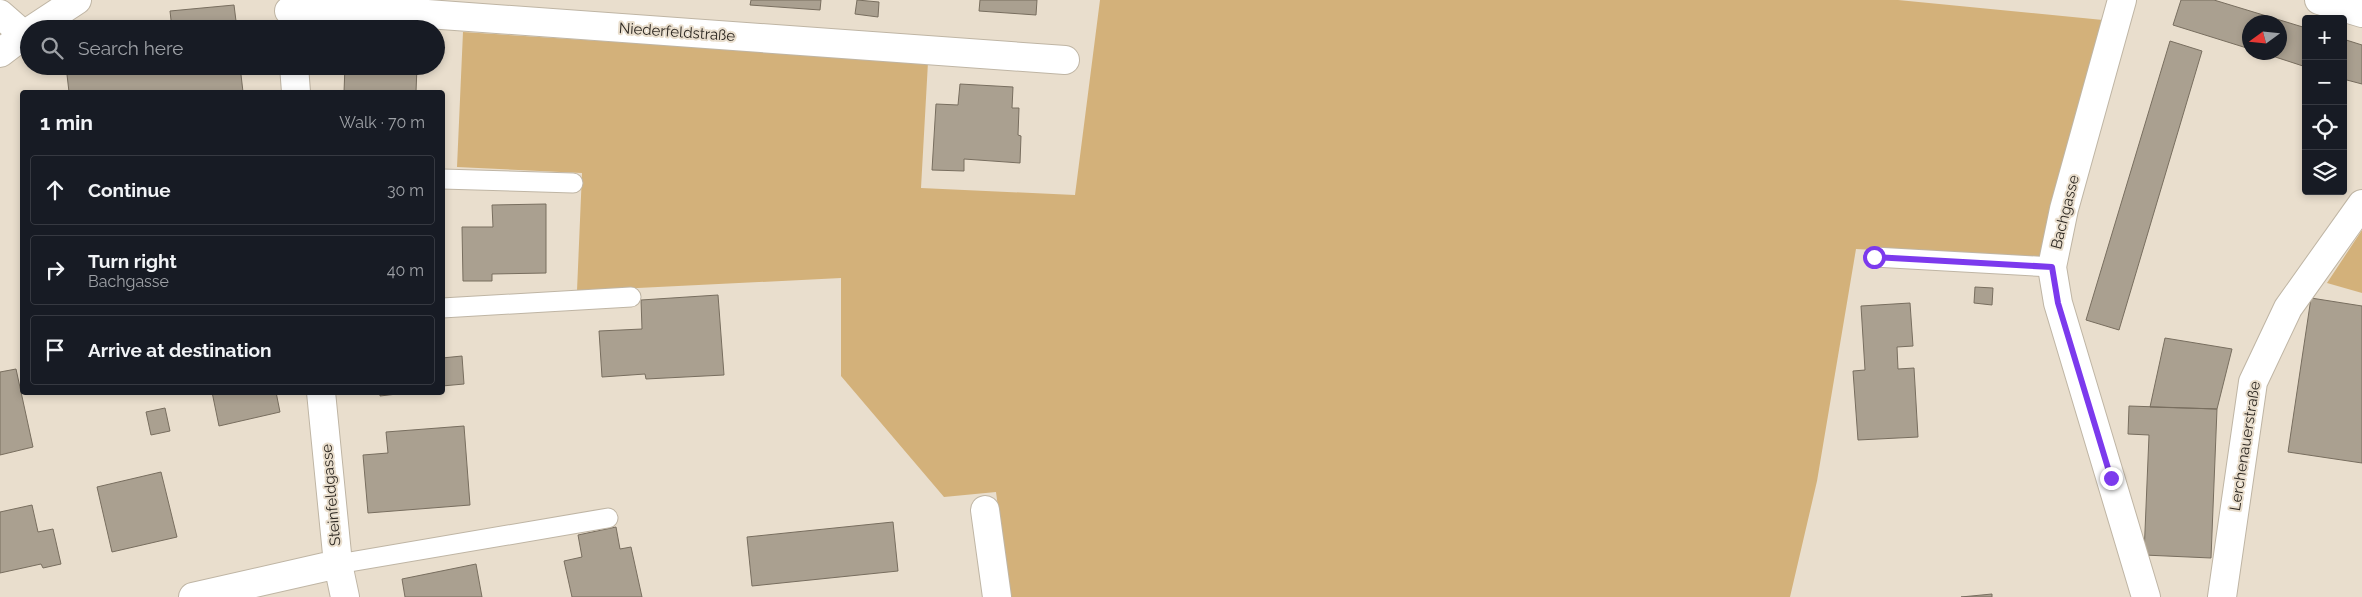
<!DOCTYPE html>
<meta charset="utf-8">
<style>
:root{--surface:#171b24;--page:#242831;--text:#f1f3f6;--muted:#9ea1a6;--line:#363941}
body{margin:0;font-family:Raleway,sans-serif;background:var(--page);color:var(--text)}
.controls{position:absolute;right:15px;top:15px;display:grid;overflow:hidden;border-radius:5px;box-shadow:0 2px 8px #0003}
.controls button{width:45px;height:45px;display:grid;place-items:center;padding:0;border:0;border-bottom:1px solid var(--line);background:var(--surface);color:var(--text);font:25px sans-serif}
.compass{position:absolute;left:2242px;top:15px;width:45px;height:45px;border-radius:50%;background:var(--surface);box-shadow:0 2px 8px #0003;rotate:255deg}
.stop{position:absolute;width:15px;height:15px;margin:-11px;border:4px solid #7c3aed;border-radius:50%;background:#fff}
.stop.end{background:#7c3aed;border-color:#fff;box-shadow:0 1px 5px #0008}
.list{margin:0;padding:0;list-style:none}
h2{display:flex;justify-content:space-between;align-items:center;height:65px;margin:0;padding:0 20px;font-size:21px}
h2 small{font-size:16px;font-weight:400;color:var(--muted)}
.list li{display:grid;grid-template-columns:32px 1fr auto;gap:15px;align-items:center;box-sizing:border-box;height:70px;margin:0 10px 10px;padding:0 10px;border:1px solid var(--line);border-radius:5px}
.list b{display:block;font-size:19px;white-space:nowrap}
.list p{margin:0;font-size:16px;white-space:nowrap;color:var(--muted)}
.list em{font-size:16px;font-style:normal;color:var(--muted)}
.icon{flex:none;width:28px;height:28px;fill:none;stroke:currentColor;stroke-width:2;stroke-linecap:round;stroke-linejoin:round}
.map{position:relative;flex:none;width:2362px;height:597px;overflow:hidden}
.search{position:absolute;background:var(--surface);box-shadow:0 2px 8px #0003;left:20px;top:20px;width:425px;height:55px;display:flex;align-items:center;gap:12px;box-sizing:border-box;padding:0 18px;border-radius:28px;color:var(--muted);font-size:19px}
.panel{position:absolute;background:var(--surface);box-shadow:0 2px 8px #0003;left:20px;top:90px;width:425px;height:305px;border-radius:5px}
.map>svg:first-child{display:block}
.green{fill:#d3b17a}
.building{fill:#aaa090;stroke:#786e5f}
.lines{fill:none;stroke-linecap:round;stroke-linejoin:round}
.lane-casing{stroke:#bfb5a4;stroke-width:21}
.street-casing{stroke:#bfb5a4;stroke-width:30}
.lane{stroke:#fff;stroke-width:19}
.street{stroke:#fff;stroke-width:28}
.route{stroke:#7c3aed;stroke-width:6}
.labels{text-anchor:middle;stroke-width:4;stroke-linejoin:round;paint-order:stroke}
.street-label{font-size:15px;fill:#2d2822;stroke:#e9decd}
</style>
<div class="map">
<svg width="2362" height="597" viewBox="0 0 2362 597">
<rect width="100%" height="100%" fill="#e9decd"/>
<path class="green" d="M1100 0H1898L2103 20 2042 259 1856 249 1817 481 1790 597H1010L996 492 944 497 841 376V278L577 291 582 173 457 167 463 32 928 62 921 188 1075 195Z
M2362 230V293L2327 283Z"/>
<path class="building" d="M751 0H821L820 10 750 5Z
M857 0 879 2 878 17 855 14Z
M980 0H1037L1036 15 979 11Z
M2181 0H2214L2306 28V67L2260 52H2280V22H2250V49L2173 25Z
M234 5 237 29H172L170 11Z
M436 34H441L440 46H436Z
M2343 39 2362 45V84L2343 79Z
M2170 41 2202 51 2119 330 2086 320Z
M66 66H240L243 92H69Z
M345 66H417L416 92H344Z
M960 84 1013 87 1012 108H1019L1018 135 1021 136 1020 163 964 159V171L932 170 936 104 958 105Z
M546 204V273L492 274V281H463L462 227H493L492 205Z
M1975 287 1993 288 1992 305 1974 303Z
M718 295 724 375 646 379 645 374 602 377 599 331 642 329 641 300Z
M2311 298 2362 306V463L2288 452Z
M1910 303 1913 346 1897 347 1898 369 1914 368 1918 437 1858 440 1853 371 1865 370 1861 306Z
M2165 338 2232 349 2217 409 2150 407Z
M462 356 464 384 442 386V358Z
M16 369 33 447 0 455V372Z
M212 392H276L280 412 219 426Z
M380 392H414L380 396Z
M2129 406 2217 409 2211 558 2144 555 2149 435 2128 434Z
M165 408 170 431 151 435 146 412Z
M464 426 470 505 368 513 363 455 388 453 386 432Z
M161 472 177 537 112 552 97 487Z
M32 505 38 532 53 529 61 564 43 568 41 564 0 573V512Z
M893 522 898 571 752 586 747 537Z
M616 527 620 549 631 547 642 597H572L564 561 582 557 578 535Z
M476 564 482 597H405L402 579Z
M1992 594V597H1961Z"/>
<g class="lines">
<defs>
<path id="lane" d="M442 179 573 183
M1874 257 2052 267
M442 308 631 297
M338 564 608 518"/>
<path id="street" d="M2122 0 2064 209 2052 267 2058 303 2146 597
M2319 0 2362 13
M289 11 337 9 386 11 1065 60
M0 14 24 35
M33 29 77 0
M0 53 29 31
M294 66 296 92
M321 392 338 564 345 597
M985 510 997 597
M193 597 338 564
M2222 597 2253 382 2288 308 2362 204"/>
</defs>
<use href="#lane" class="lane-casing"/>
<use href="#street" class="street-casing"/>
<use href="#lane" class="lane"/>
<use href="#street" class="street"/>
</g>
<g class="lines">
<path class="route" d="M1874 257 2052 267 2058 303 2111 478"/>
</g>
<g class="labels">
<g class="street-label">
<text transform="translate(677 32) rotate(4)" y="5">Niederfeldstraße</text>
<text transform="translate(2065 212) rotate(-76)" y="5">Bachgasse</text>
<text transform="translate(2245 446) rotate(-81)" y="5">Lerchenauerstraße</text>
<text transform="translate(331 495) rotate(-95)" y="5">Steinfeldgasse</text>
</g>
</g>
</svg>
<div class="controls">
<button>+</button>
<button>−</button>
<button><svg class="icon" aria-label="locate" viewBox="0 0 24 24"><circle cx="12" cy="12" r="6"/><path d="M12 2v4M12 18v4M2 12h4M18 12h4"/></svg></button>
<button><svg class="icon" aria-label="layers" viewBox="0 0 24 24"><path d="M12 4l9 5-9 5-9-5zM3 14l9 5 9-5"/></svg></button>
</div>
<svg class="compass" viewBox="-18 -18 36 36"><path d="M0-13l5 13h-10z" fill="#e53935"/><path d="M0 13l5-13h-10z" fill="#9ea1a6"/></svg>
<div class="stop" style="left:1874px;top:257px"></div>
<div class="stop end" style="left:2111px;top:478px"></div>
<div class="search"><svg class="icon" aria-label="search" viewBox="0 0 24 24"><circle cx="10" cy="10" r="6"/><path d="M15 15l6 6"/></svg>Search here</div>
<section class="panel">
<h2>1 min<small>Walk · 70 m</small></h2>
<ul class="list">
<li><svg class="icon" aria-label="ahead" viewBox="0 0 24 24"><path d="M12 20V5M6 11l6-6 6 6"/></svg><div><b>Continue</b></div><em>30 m</em></li>
<li><svg class="icon" aria-label="right" viewBox="0 0 24 24"><path d="M7 20v-9h11M14 6l5 5-5 5"/></svg><div><b>Turn right</b><p>Bachgasse</p></div><em>40 m</em></li>
<li><svg class="icon" aria-label="arrive" viewBox="0 0 24 24"><path d="M6 21V4h12l-3 4 3 4H6"/></svg><div><b>Arrive at destination</b></div></li>
</ul>
</section>
</div>
